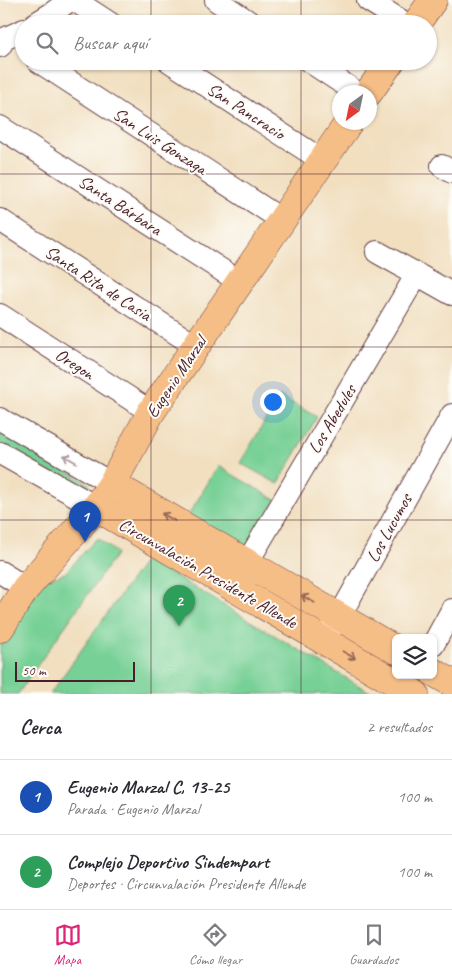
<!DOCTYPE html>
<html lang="es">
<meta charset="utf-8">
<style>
:root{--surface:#fff;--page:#f2f2f3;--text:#2b2b33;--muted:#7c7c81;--line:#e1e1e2;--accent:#db2777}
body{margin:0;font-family:Caveat,sans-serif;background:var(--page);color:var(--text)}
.controls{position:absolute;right:15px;bottom:15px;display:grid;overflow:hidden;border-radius:8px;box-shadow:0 1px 4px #0004}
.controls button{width:45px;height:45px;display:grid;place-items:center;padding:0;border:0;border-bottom:1px solid var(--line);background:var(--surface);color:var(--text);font:25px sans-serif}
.compass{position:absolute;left:332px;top:85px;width:45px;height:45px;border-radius:50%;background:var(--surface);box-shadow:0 1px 4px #0004;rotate:213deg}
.scale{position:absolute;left:15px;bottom:12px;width:120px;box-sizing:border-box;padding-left:5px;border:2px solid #4a1f2b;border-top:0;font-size:14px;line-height:18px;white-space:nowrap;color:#4a1f2b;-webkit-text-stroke:4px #fdfcf7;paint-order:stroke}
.you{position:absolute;left:272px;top:401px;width:18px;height:18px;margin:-12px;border:4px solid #fff;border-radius:50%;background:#1a73e8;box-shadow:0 0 0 8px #1a73e833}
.badge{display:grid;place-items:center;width:32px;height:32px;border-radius:50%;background:var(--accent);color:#fff;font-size:16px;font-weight:700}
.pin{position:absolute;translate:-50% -41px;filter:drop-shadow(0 1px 2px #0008)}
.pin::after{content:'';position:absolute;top:26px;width:18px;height:15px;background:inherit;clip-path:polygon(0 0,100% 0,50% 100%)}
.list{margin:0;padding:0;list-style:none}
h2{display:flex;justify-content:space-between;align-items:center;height:65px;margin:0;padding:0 20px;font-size:21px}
h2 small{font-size:16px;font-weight:400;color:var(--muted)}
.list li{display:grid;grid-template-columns:32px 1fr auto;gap:15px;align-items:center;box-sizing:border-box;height:75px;padding:0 20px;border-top:1px solid var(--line)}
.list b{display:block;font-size:19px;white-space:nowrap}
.list p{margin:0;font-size:16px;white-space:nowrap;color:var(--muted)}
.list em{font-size:16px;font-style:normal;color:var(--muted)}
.icon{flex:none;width:28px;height:28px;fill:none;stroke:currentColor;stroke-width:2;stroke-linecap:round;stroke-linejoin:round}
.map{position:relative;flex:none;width:452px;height:694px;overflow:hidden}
.search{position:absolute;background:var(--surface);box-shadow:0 1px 4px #0004;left:15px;right:15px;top:15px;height:55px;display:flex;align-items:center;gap:12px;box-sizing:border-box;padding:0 18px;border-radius:28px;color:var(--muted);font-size:19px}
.sheet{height:215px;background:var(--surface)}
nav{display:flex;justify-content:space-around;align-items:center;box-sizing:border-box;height:70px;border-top:1px solid var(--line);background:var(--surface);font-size:14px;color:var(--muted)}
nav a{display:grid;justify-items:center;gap:2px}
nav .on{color:var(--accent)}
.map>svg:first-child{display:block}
.green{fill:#77d095;stroke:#607860}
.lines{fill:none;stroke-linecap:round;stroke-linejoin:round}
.minor-casing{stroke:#633c41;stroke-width:24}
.major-casing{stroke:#633c41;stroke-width:29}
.minor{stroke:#fff;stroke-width:22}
.major{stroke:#f6be87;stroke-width:28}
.oneway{stroke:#ae9aa0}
.oneway2{stroke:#976754}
.grid{fill:none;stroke:#4a1f2b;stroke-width:1;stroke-opacity:0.55}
.labels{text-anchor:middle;stroke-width:4;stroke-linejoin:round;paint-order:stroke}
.street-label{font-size:18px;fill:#4a1f2b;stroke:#fdfcf7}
</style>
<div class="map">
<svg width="452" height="694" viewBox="0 0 452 694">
<rect width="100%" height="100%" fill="#fdfcf7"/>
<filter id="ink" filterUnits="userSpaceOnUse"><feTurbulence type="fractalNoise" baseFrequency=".02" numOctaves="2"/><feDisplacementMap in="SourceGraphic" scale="10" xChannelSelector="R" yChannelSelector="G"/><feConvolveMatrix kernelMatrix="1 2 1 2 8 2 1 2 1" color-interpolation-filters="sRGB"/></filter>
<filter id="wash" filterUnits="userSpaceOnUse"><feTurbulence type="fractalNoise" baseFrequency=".0096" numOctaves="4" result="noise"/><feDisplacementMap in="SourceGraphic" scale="20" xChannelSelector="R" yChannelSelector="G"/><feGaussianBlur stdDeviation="1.12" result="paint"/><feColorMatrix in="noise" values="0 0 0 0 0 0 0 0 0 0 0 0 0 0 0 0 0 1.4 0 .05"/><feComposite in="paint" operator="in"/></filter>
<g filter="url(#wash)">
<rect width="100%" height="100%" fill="#f1dfc0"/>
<path class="green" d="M280 396 317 417 278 484 240 463Z
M0 430 89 484 92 491 90 495 0 445Z
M218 466 276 500 246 552 188 516Z
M97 538 117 553 37 666 18 694H0V646L33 594 46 579 65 573Z
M146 559 373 694H50Z"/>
</g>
<g filter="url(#ink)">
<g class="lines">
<defs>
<path id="minor" d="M74 0 111 24
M216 0 252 24
M368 0 406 24
M35 24 51 14 70 0
M0 46 4 39 24 30
M38 61 282 220
M169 61 323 161
M309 61 356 92
M0 127 240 282
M442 166 452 172
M0 220 196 346
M377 252 452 294
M0 315 151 412
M0 419 112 484
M0 453 96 507
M247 563 417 274
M0 572 26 588
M329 631 339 617 452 415
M433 645 452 610"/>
<path id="major" d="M416 24 433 0
M369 92 391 61
M112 484 396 650
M96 507 415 694
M0 628 26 588 96 507 112 484 151 412 349 122
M433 672 452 683"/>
</defs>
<use href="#minor" class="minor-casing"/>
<use href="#major" class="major-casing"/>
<use href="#minor" class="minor"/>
<use href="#major" class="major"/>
</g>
<defs><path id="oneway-shaft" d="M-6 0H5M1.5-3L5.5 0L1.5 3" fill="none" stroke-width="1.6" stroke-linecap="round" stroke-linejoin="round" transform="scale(1.25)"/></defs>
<use class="oneway" href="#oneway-shaft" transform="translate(70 459) rotate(-150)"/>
<g class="oneway2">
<use href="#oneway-shaft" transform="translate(168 517) rotate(-150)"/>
<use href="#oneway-shaft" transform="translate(308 599) rotate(-150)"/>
<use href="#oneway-shaft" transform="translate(349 655) rotate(30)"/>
</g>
</g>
<path class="grid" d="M151 0V24M301 0V24M151 61V694M301 61V694M0 174H452M0 347H452M0 520H452"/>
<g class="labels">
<g class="street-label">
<text transform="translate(246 111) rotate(33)" y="6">San Pancracio</text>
<text transform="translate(160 141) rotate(33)" y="6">San Luis Gonzaga</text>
<text transform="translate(120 205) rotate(33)" y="6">Santa Bárbara</text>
<text transform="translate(98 283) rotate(33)" y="6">Santa Rita de Casia</text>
<text transform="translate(75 364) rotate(33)" y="6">Oregon</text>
<text transform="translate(176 377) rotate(-56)" y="6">Eugenio Marzal</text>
<text transform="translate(332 419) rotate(-59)" y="6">Los Abedules</text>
<text transform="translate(389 528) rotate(-61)" y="6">Los Lucumos</text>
<text transform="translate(208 573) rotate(30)" y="6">Circunvalación Presidente Allende</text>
</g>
</g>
</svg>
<div class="controls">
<button><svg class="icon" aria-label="layers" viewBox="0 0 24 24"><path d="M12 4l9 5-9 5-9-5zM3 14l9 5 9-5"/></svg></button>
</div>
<svg class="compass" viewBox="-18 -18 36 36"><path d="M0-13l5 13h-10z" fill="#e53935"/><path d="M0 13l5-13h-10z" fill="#7c7c81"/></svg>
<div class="scale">50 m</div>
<div class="you"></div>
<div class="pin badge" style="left:85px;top:542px;background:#1a4fb4">1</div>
<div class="pin badge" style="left:179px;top:626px;background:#2e9e5b">2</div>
<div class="search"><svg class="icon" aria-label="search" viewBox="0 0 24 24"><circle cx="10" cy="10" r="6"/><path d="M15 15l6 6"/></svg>Buscar aquí</div>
</div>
<section class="sheet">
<h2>Cerca<small>2 resultados</small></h2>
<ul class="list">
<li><span class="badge" style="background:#1a4fb4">1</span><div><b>Eugenio Marzal C, 13-25</b><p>Parada · Eugenio Marzal</p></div><em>100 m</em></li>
<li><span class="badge" style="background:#2e9e5b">2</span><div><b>Complejo Deportivo Sindempart</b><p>Deportes · Circunvalación Presidente Allende</p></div><em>100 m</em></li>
</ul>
</section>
<nav>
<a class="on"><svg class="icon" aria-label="map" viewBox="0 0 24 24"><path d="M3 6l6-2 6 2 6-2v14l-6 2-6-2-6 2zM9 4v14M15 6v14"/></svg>Mapa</a>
<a><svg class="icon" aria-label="directions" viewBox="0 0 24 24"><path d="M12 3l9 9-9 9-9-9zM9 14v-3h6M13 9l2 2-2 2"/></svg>Cómo llegar</a>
<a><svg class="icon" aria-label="saved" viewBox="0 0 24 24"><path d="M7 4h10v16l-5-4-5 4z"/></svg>Guardados</a>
</nav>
